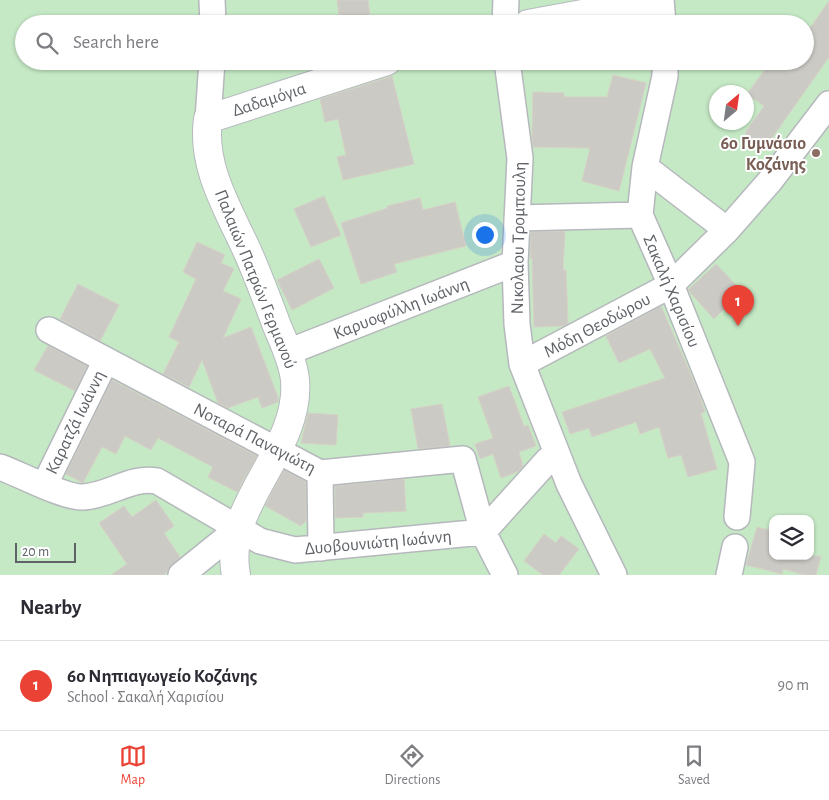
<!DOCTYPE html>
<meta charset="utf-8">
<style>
:root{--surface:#fff;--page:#f7f7f7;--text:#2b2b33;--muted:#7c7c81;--line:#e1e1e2;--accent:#ea4335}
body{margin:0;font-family:"Alegreya Sans",sans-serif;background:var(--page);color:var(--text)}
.controls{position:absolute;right:15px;bottom:15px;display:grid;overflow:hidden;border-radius:10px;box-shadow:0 1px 4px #0004}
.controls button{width:45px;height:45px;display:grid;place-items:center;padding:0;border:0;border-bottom:1px solid var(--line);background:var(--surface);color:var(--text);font:25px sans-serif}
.compass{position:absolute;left:709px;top:85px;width:45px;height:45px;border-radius:50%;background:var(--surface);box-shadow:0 1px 4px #0004;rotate:29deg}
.scale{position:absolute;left:15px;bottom:12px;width:61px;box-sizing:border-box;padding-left:5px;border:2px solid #5f6368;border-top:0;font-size:14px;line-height:18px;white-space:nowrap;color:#5f6368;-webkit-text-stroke:4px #fff;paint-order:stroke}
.you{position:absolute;left:484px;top:234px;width:18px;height:18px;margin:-12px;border:4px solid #fff;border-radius:50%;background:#1a73e8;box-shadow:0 0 0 8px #1a73e833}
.badge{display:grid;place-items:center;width:32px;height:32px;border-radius:50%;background:var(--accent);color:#fff;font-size:16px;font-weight:700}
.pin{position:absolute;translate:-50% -41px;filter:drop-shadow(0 1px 2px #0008)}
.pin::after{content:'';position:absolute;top:26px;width:18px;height:15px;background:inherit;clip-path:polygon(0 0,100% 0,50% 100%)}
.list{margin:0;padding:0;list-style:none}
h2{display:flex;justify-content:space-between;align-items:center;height:65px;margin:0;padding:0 20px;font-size:21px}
h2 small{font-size:16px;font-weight:400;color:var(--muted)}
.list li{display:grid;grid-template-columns:32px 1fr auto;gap:15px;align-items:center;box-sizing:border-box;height:90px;padding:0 20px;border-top:1px solid var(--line)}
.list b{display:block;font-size:19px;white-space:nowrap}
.list p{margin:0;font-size:16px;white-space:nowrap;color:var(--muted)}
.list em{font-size:16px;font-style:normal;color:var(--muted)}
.icon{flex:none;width:28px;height:28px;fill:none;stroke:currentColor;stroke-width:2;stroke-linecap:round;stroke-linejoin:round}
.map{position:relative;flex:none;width:829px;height:575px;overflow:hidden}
.search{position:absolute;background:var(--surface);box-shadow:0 1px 4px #0004;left:15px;right:15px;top:15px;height:55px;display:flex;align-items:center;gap:12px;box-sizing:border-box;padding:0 18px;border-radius:28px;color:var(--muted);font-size:19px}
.sheet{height:155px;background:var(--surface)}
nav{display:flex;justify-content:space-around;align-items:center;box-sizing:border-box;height:70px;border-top:1px solid var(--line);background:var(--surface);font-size:14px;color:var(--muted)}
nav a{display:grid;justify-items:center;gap:2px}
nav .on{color:var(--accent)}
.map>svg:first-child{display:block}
.green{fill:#c5e8c5;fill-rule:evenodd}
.building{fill:#cccac5;stroke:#d6d1c6}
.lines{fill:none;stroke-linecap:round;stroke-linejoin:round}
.street-casing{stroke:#b5b8bc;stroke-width:28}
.secondary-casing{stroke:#b6babf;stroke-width:30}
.street{stroke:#fff;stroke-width:25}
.secondary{stroke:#fff;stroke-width:28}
.education-dot{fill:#8d6e63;stroke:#fff;stroke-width:2}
.labels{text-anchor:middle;stroke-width:4;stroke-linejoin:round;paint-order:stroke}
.street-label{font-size:18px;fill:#5f6368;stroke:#fff}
.education-label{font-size:18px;font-weight:bold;fill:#785e54;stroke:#fff;text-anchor:end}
</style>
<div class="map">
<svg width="829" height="575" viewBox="0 0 829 575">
<rect width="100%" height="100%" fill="#f1efe8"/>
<path class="green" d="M0 0H829V575H0ZM24 24H805V61H24ZM716 92H746V122H716ZM773 519H810V556H773Z"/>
<path class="building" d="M337 0H368L371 24H340Z
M829 1V57L765 148 745 133 764 106 747 94 771 61H805V35Z
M613 75 646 83 619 191 582 181 590 148 533 147 532 137 533 92 564 93V97H607Z
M392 76 414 164 343 180 337 157 346 155 338 119 325 122 320 99Z
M324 196 341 235 311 247 294 209Z
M420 198 423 210 455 202 466 246 394 264 397 272 361 284 341 223 388 208 387 206Z
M565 231 563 270H566L568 324 563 326 534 327 532 258H530L531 232Z
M197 242 225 255 221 263 234 269 223 291 241 299 223 338 251 327 278 397V402L262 408 258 397 228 408 218 403 202 360 189 387 163 374 179 342 169 337 196 279 183 272Z
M319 259 334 288 292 310 277 280Z
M716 264 751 301 734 317 725 308 714 319 688 290Z
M78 284 119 305 100 341 60 319Z
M661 306 698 391 705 412 701 413 717 469 688 477 681 455 668 458 659 427 640 434 636 422 592 437 589 428 570 434 562 412 665 378 650 349 619 363 606 336Z
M48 346 87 366 75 391 34 370Z
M112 380 257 456 237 492 208 477 213 467 158 438 151 450 125 436 116 454 102 447 83 483 66 474Z
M509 386 524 426 528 425 536 446 519 452 523 466 517 472 501 478 493 454 480 459 475 444 493 438 478 397Z
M442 404 450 446 418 449 411 409Z
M308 413 338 415 336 445 301 443Z
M284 470 306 482V521L301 526 265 506Z
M404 479 406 511 363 513V517L335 518V486Z
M156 500 174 526 164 533 180 557 164 575H111L127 564 99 523 124 506 132 517Z
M757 527 773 531V556H821L816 575H805L783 569 782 574 746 565Z
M544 534 556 543 561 536 579 549 559 575H543L524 561Z"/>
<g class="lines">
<defs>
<path id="street" d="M212 0 213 24
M661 0 663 24
M505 24 506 0
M507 61 520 158 515 263 517 324 522 364 569 484 614 575
M665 61V76L645 167 640 215 671 285 742 462 737 517
M208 119 212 61
M645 167 727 230
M517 218 640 215
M49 330 320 473 463 459 483 532 505 575
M288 352 515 263
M522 364 671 285 727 230 770 181 829 104
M0 467C20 474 64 498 83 497 109 496 131 476 157 481L260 541 295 550 483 532
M320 473 321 548
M45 484 106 360
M483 532 548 460
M181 575 238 529
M729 575 735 547"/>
<path id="secondary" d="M528 24 659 0
M236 575C222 504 301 451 295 380 293 361 284 343 277 326 268 302 259 278 249 255 230 212 201 168 208 119L387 61"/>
</defs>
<use href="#street" class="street-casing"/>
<use href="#secondary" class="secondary-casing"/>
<use href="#street" class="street"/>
<use href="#secondary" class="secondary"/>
</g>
<circle class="education-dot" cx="816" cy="153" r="5"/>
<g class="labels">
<g class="street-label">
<text transform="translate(269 99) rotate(-18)" y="6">Δαδαμόγια</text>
<text transform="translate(518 238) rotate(-89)" y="6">Νικολαου Τρομπουλη</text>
<text transform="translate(256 279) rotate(68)" y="6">Παλαιών Πατρών Γερμανού</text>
<text transform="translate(672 291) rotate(67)" y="6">Σακαλή Χαρισίου</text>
<text transform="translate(401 308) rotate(-21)" y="6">Καρυοφύλλη Ιωάννη</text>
<text transform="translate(597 325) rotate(-28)" y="6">Μόδη Θεοδώρου</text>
<text transform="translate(75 422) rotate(-64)" y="6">Καρατζά Ιωάννη</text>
<text transform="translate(255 438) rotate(27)" y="6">Νοταρά Παναγιώτη</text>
<text transform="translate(378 542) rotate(-5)" y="6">Δυοβουνιώτη Ιωάννη</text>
</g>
<g class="education-label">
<text x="806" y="149">6ο Γυμνάσιο<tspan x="806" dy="21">Κοζάνης</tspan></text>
</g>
</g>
</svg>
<div class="controls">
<button><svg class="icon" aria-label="layers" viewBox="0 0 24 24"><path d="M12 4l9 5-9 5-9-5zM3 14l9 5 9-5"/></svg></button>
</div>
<svg class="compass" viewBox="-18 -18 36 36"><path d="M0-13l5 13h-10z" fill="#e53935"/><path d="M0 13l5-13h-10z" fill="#7c7c81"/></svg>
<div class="scale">20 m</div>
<div class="you"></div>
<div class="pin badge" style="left:738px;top:326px">1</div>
<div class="search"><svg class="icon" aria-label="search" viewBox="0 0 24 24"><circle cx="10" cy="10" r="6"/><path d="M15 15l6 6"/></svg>Search here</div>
</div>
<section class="sheet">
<h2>Nearby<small></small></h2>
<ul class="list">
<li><span class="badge">1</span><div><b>6ο Νηπιαγωγείο Κοζάνης</b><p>School · Σακαλή Χαρισίου</p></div><em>90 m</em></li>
</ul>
</section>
<nav>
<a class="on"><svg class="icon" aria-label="map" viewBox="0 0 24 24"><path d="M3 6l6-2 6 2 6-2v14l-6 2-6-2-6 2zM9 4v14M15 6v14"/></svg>Map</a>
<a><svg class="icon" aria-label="directions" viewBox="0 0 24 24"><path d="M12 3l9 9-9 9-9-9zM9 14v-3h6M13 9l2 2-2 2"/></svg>Directions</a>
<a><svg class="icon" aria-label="saved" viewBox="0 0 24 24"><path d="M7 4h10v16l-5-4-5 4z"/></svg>Saved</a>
</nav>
